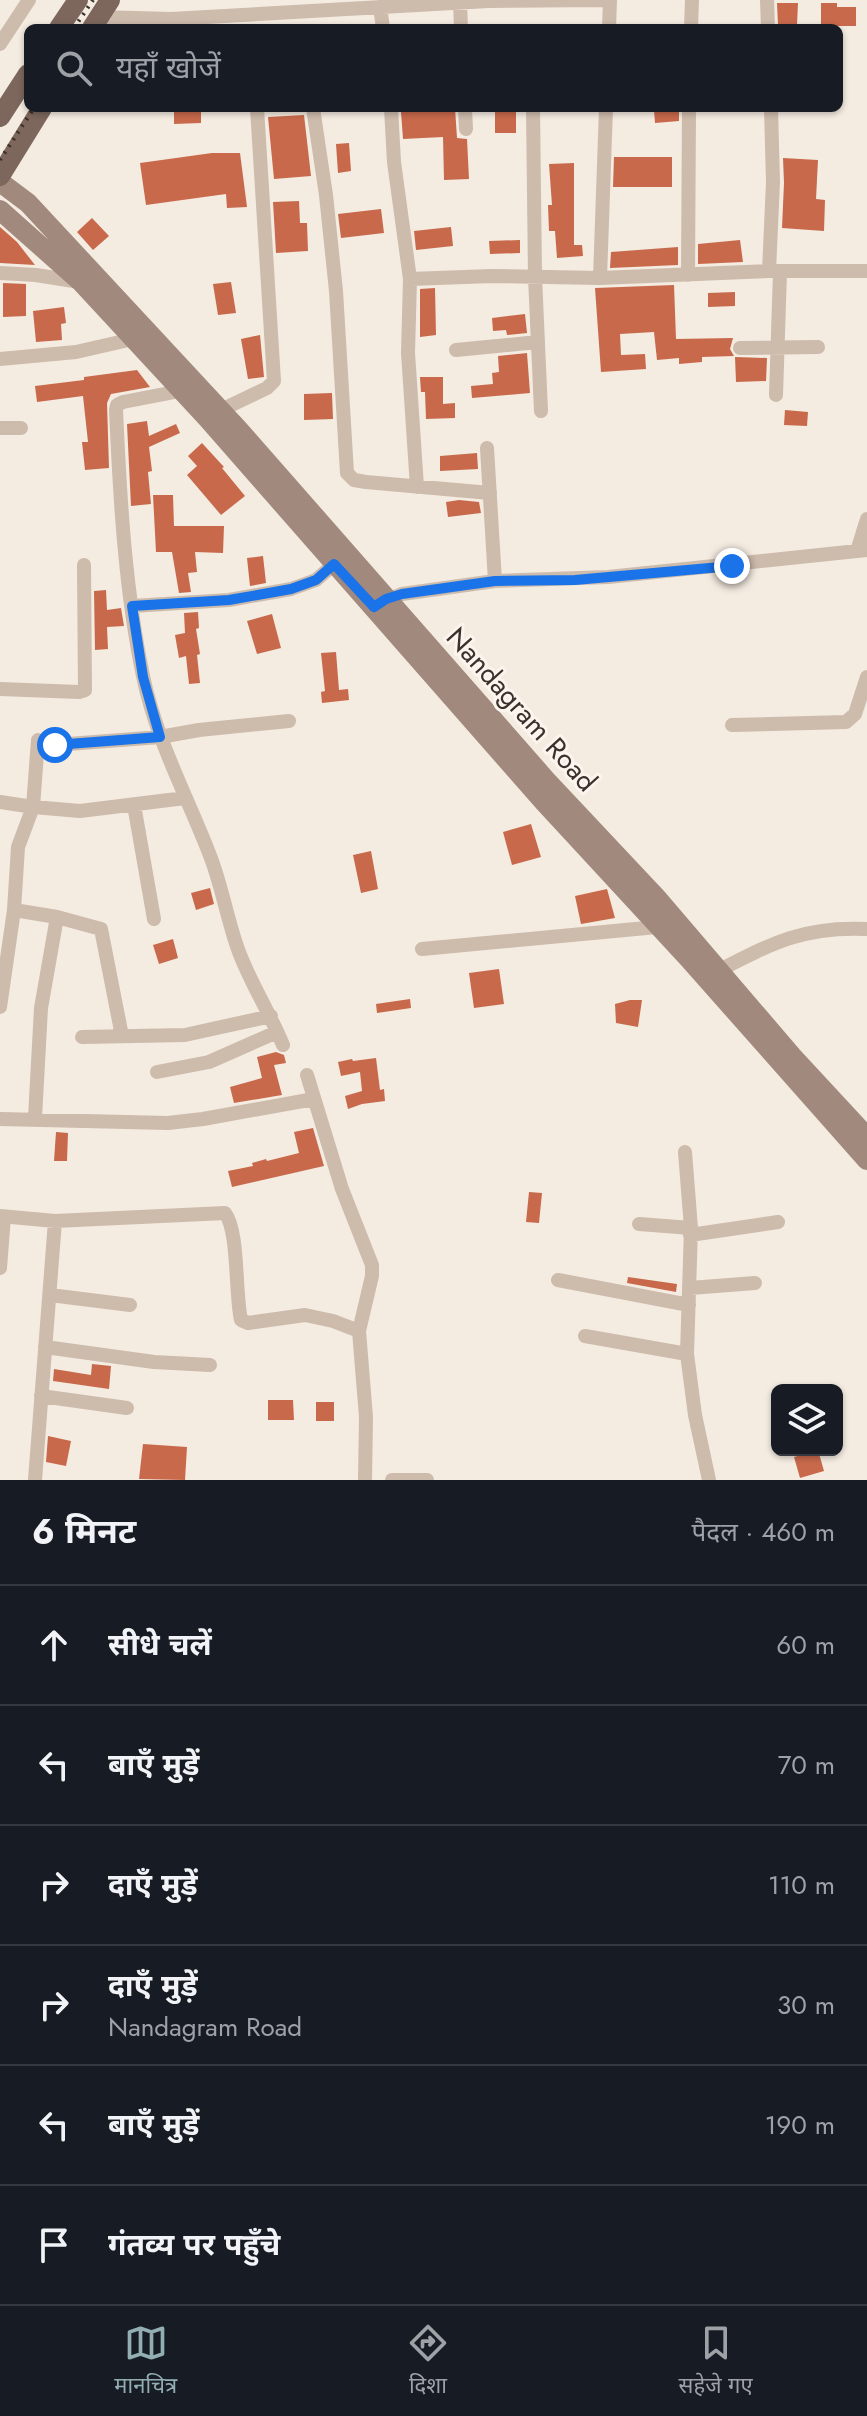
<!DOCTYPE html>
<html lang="hi">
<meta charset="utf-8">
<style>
:root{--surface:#171b24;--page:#20242c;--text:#f1f3f6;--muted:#9ea1a6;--line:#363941;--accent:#92aeb2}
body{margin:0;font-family:Jost,"Noto Sans Devanagari",sans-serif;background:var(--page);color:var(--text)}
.controls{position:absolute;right:24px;bottom:24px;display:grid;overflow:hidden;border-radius:12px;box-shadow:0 2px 6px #0004}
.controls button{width:72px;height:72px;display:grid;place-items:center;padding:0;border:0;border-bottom:2px solid var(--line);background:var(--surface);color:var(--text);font:40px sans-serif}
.stop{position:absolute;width:24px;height:24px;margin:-18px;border:6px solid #1a73e8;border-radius:50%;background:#fff}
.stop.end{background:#1a73e8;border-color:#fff;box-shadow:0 2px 8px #0008}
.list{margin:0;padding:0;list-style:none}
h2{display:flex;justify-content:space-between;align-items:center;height:104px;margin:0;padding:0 32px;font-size:34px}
h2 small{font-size:26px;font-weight:400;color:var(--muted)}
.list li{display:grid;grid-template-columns:52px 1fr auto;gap:24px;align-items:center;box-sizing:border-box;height:120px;padding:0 32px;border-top:2px solid var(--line)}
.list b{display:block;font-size:30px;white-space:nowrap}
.list p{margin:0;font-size:26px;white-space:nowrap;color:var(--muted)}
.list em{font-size:26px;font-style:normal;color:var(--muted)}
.icon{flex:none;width:44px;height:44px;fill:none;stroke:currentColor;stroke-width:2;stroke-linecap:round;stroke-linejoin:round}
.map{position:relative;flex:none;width:867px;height:1480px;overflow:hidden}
.search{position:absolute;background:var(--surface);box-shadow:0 2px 6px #0004;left:24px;right:24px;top:24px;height:88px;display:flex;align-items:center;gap:20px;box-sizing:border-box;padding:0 28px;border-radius:12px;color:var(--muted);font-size:30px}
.sheet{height:824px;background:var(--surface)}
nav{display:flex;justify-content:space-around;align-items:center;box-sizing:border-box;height:112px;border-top:2px solid var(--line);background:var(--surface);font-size:22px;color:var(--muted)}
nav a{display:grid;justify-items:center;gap:4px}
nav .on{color:var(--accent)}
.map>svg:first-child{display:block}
.building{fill:#c8694b}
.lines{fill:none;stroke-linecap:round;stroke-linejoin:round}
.street{stroke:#cdbbac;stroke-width:14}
.secondary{stroke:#a18a7d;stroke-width:20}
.primary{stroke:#7d675c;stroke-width:20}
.rail{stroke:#3b302b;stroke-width:4;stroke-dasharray:2 6;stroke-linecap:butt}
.route{stroke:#1a73e8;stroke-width:10}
.labels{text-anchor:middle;stroke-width:6;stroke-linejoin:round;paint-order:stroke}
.street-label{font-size:28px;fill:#3b302b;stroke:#fbf5ee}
</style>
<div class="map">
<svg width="867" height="1480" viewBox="0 0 867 1480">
<rect width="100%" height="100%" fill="#f4ebe1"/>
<path class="building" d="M777 3H798L797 25H778Z
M821 3H837V7H856V26H821Z
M174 108H201V123L174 124Z
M429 108H455L457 138 467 139 469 179 444 180 443 137 403 139 401 112 429 111Z
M495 108H516V133H495Z
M679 108V121L655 123 654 110Z
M304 115 311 176 274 179 268 117Z
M349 143 351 171 338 173 336 144Z
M212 153H240L247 207 227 208 226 194 146 205 140 163Z
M614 157H672V187H613Z
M783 158 818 160 816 199 825 200 824 231 782 228 784 183Z
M574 163V245H582L583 256 557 258 555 231H549L548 205H552L549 164Z
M299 201 300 223H307L308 251 276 253 273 202Z
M381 209 384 233 341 238 338 214Z
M92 218 109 236 93 250 77 232Z
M0 227 17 242 35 265 0 263Z
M451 227 453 246 416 250 414 231Z
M520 240V253L490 254 489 241Z
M740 240 743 262 698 264V244Z
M678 247V265L610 268 611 252Z
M231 282 236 313 218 315 213 284Z
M3 283 26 284V316L3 317Z
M674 285 676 339 733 338 730 349 734 356 702 357V362L679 364V358L657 360 654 332 620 334 621 355 645 354 646 369 601 372 595 288Z
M435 288 436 335 420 337V289Z
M735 292V306L708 307V293Z
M64 307 66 323 61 324 62 340 36 342 33 311Z
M525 314 527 333 507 335 506 330 493 331 492 318Z
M260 335 264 377 248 379 241 339Z
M527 353 530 393 472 398 471 386 493 384 492 373 499 372 498 356Z
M735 357 767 358 766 381 736 382Z
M137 370 150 387 111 394 107 403 109 468 85 470 82 442H88L83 396 37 402 35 386 84 380V377Z
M420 377H443V404L455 403V418L426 419 425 392H421Z
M332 393 333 419 304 420V394Z
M785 410 808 412 807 426 784 425Z
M147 421 149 436 176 424 180 433 149 447 152 471 148 472 151 504 131 506 127 424Z
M202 443 224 467 222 468 245 496 221 515 187 475 197 466 188 456Z
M477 453 478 469 440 471V456Z
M153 495H173L174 526H224L223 553 195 552 197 572 188 573 191 592 179 593 172 552H156Z
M459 500 479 502 481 513 448 517 446 502Z
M263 556 266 583 250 586 247 558Z
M106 590 107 610 121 608 124 626 107 627 108 649 95 650 94 591Z
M198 612 199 628 196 629 200 654 197 655 200 683 189 684 186 656 179 658 175 635 185 633 184 613Z
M272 614 281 648 257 654 247 621Z
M336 652 339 690 348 689 349 700 322 703 321 692 325 691 321 653Z
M531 824 541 857 512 865 503 832Z
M371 851 378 889 361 893 353 855Z
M210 888 214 904 196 910 191 893Z
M607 889 615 918 581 924 575 896Z
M173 939 178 958 159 964 153 945Z
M499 969 504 1004 474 1008 469 973Z
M410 999 411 1008 377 1013 376 1004Z
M630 1000H642L638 1027 616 1023 615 1004Z
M276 1052 284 1055 286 1063 274 1065 282 1095 234 1103 230 1087 262 1078 257 1057Z
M376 1058 380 1090 384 1089 385 1101 362 1104 348 1109 345 1096 362 1091 360 1072 341 1076 338 1062 352 1059 353 1061Z
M313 1128 324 1166 232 1187 228 1171 253 1166 252 1163 266 1159 267 1161 299 1153 294 1132Z
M56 1132 68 1133 67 1161H54Z
M529 1192 542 1193 539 1223 526 1222Z
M628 1277 677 1284 676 1292 627 1283Z
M92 1364 111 1366 109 1389 53 1381 54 1369 91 1375Z
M268 1400H293L294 1420H268Z
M316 1402H334V1421H316Z
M48 1436 71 1441 66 1466 46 1462Z
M143 1444 187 1447 185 1480 139 1479Z
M818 1450 824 1471 800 1478 794 1457Z"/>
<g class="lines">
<path class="street" d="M767 0 768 28
M460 2 461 28
M380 7 383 28
M98 17 171 19 488 1 603 0
M609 28 610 0
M691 28 692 0
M0 44 29 0
M313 108 326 195 336 291 347 473 354 480 366 482 490 493
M391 108 394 162 410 279 408 353 417 487
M465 108 466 129
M533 108 535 277 541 411
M769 271 773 182 771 108
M0 273 36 275 80 282
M688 275 689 108
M600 278 606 108
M410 279 492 276 600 278 769 271H867
M740 348 818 347
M456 350 538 342
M0 359 76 352 133 339
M180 391 123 402 117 405 116 410C120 499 125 589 143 676 156 739 186 794 209 853 222 885 227 920 239 952 251 984 270 1013 283 1045
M776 395 780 272
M221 410 267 388 274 381 257 108
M0 428H21
M487 448 495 581
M857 551 867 519
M381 603 402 594 495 581 608 577 867 550
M132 606 229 600 291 589 316 580 340 559
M0 689 79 692 85 690 84 565
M732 725 846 722 855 714 867 677
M55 745 160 737 199 730 289 721
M0 802 33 807 80 811 185 798
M134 805 154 919
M14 910 57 917 101 929 122 1036
M422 949 657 927
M718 971C772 943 804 926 867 929
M0 1007 14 910 18 847 33 807 38 740
M82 1037 185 1035 271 1016
M157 1072 209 1062 277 1032
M307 1075 342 1189 372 1265V1276L359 1331 366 1417 365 1480
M35 1118 41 1008 57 917
M0 1119 168 1123 203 1119 314 1099
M685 1152 691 1228 687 1354 695 1415 709 1480
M0 1216 55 1221 225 1213C239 1231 235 1294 241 1320L248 1323 305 1315 333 1321 359 1331
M639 1224 691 1228
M690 1235 778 1222
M0 1268 4 1217
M558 1280 689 1305
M690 1288 755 1283
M50 1295 130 1305
M585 1336 687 1354
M45 1347 154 1362 210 1365
M41 1396 127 1408
M35 1480 55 1221
M392 1480H427"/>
<path class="secondary" d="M0 182 28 203 239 430 546 780 656 897 792 1056 867 1137
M0 210 81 282 207 418 543 801 689 959 867 1160"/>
<path class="primary" d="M59 28 78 0
M92 28 110 0
M0 117 28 74
M0 176 42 108"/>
<path class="rail" d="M74 28 93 0
M0 160 34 108"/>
</g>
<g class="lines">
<path class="route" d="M55 745 160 737 143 677 132 606 229 600 291 589 316 580 334 564 374 607 386 599 402 594 495 581 575 580 732 566"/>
</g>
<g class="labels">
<g class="street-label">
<text transform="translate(522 709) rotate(48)" y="10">Nandagram Road</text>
</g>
</g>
</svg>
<div class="controls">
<button><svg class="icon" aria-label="layers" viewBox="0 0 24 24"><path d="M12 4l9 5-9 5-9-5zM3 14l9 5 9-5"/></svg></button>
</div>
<div class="stop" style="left:55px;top:745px"></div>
<div class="stop end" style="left:732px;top:566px"></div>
<div class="search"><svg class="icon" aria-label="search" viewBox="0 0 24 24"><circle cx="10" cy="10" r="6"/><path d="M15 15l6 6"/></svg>यहाँ खोजें</div>
</div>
<section class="sheet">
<h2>6 मिनट<small>पैदल · 460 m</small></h2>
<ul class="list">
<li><svg class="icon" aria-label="ahead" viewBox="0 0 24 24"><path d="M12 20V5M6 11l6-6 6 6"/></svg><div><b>सीधे चलें</b></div><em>60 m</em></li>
<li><svg class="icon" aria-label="left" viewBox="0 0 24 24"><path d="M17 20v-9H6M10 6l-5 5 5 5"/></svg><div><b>बाएँ मुड़ें</b></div><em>70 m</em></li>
<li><svg class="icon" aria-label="right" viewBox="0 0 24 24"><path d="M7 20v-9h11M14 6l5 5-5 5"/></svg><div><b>दाएँ मुड़ें</b></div><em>110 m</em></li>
<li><svg class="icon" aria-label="right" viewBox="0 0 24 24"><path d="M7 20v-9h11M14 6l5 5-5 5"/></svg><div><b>दाएँ मुड़ें</b><p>Nandagram Road</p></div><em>30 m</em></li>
<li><svg class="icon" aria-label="left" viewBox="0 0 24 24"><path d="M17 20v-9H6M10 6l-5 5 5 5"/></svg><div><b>बाएँ मुड़ें</b></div><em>190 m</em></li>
<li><svg class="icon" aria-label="arrive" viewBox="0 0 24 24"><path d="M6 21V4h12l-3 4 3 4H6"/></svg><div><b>गंतव्य पर पहुँचे</b></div></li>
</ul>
</section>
<nav>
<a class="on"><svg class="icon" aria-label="map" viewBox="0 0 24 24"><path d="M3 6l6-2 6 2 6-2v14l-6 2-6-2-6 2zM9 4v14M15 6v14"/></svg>मानचित्र</a>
<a><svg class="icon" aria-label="directions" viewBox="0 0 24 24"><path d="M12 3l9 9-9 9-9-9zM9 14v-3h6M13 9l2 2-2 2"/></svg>दिशा</a>
<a><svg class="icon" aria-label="saved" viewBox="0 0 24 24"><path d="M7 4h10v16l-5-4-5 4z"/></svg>सहेजे गए</a>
</nav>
